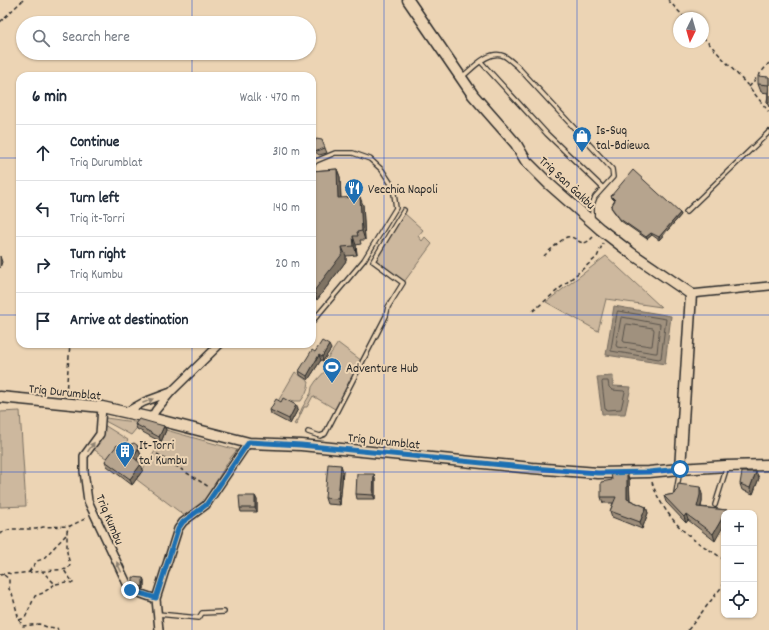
<!DOCTYPE html>
<meta charset="utf-8">
<style>
:root{--surface:#fff;--page:#f6f6f7;--text:#1f2937;--muted:#747a83;--line:#e0e1e3}
body{margin:0;font-family:Dekko,sans-serif;background:var(--page);color:var(--text)}
.controls{position:absolute;right:12px;bottom:12px;display:grid;overflow:hidden;border-radius:8px;box-shadow:0 1px 3px #0004}
.controls button{width:36px;height:36px;display:grid;place-items:center;padding:0;border:0;border-bottom:1px solid var(--line);background:var(--surface);color:var(--text);font:20px sans-serif}
.compass{position:absolute;left:673px;top:12px;width:36px;height:36px;border-radius:50%;background:var(--surface);box-shadow:0 1px 3px #0004;rotate:185deg}
.stop{position:absolute;width:12px;height:12px;margin:-9px;border:3px solid #1f6fb2;border-radius:50%;background:#fff}
.stop.end{background:#1f6fb2;border-color:#fff;box-shadow:0 1px 4px #0008}
.list{margin:0;padding:0;list-style:none}
h2{display:flex;justify-content:space-between;align-items:center;height:52px;margin:0;padding:0 16px;font-size:17px}
h2 small{font-size:13px;font-weight:400;color:var(--muted)}
.list li{display:grid;grid-template-columns:26px 1fr auto;gap:12px;align-items:center;box-sizing:border-box;height:56px;padding:0 16px;border-top:1px solid var(--line)}
.list b{display:block;font-size:15px;white-space:nowrap}
.list p{margin:0;font-size:13px;white-space:nowrap;color:var(--muted)}
.list em{font-size:13px;font-style:normal;color:var(--muted)}
.icon{flex:none;width:22px;height:22px;fill:none;stroke:currentColor;stroke-width:2;stroke-linecap:round;stroke-linejoin:round}
.map{position:relative;flex:none;width:769px;height:630px;overflow:hidden}
.search{position:absolute;background:var(--surface);box-shadow:0 1px 3px #0004;left:16px;top:16px;width:300px;height:44px;display:flex;align-items:center;gap:10px;box-sizing:border-box;padding:0 14px;border-radius:22px;color:var(--muted);font-size:15px}
.panel{position:absolute;background:var(--surface);box-shadow:0 1px 3px #0004;left:16px;top:72px;width:300px;height:276px;border-radius:12px}
.map>svg:first-child{display:block}
.green{fill:#cdb89e;stroke:#7c7264}
.water{fill:#a0917e;stroke:#71685d}
.lines{fill:none;stroke-linecap:round;stroke-linejoin:round}
.shore{stroke:#5a544c;stroke-width:1}
.lane-casing{stroke:#2b2b2b;stroke-width:6}
.street-casing{stroke:#2b2b2b;stroke-width:10}
.secondary-casing{stroke:#2b2b2b;stroke-width:13}
.path{stroke:#2b2b2b;stroke-width:1.5;stroke-dasharray:4 3;stroke-linecap:butt}
.lane{stroke:#ecd4b4;stroke-width:3.5}
.street{stroke:#ecd4b4;stroke-width:7}
.secondary{stroke:#ecd4b4;stroke-width:10}
.wall{fill:#9d8d7a;stroke:#2b2b2b}
.shaded-wall{fill:#7f7363;stroke:#2b2b2b}
.building{fill:#b6a48e;stroke:#2b2b2b}
.oneway{fill:#8c8070}
.route{stroke:#1f6fb2;stroke-width:5}
.grid{fill:none;stroke:#1d4ed8;stroke-width:1;stroke-opacity:0.55}
.labels{text-anchor:middle;stroke-width:4;stroke-linejoin:round;paint-order:stroke}
.poi-label{font-size:13px;fill:#2b2b2b;stroke:#ecd4b4;text-anchor:start}
.street-label{font-size:13px;fill:#2b2b2b;stroke:#ecd4b4}
</style>
<div class="map">
<svg width="769" height="630" viewBox="0 0 769 630">
<rect width="100%" height="100%" fill="#ecd4b4"/>
<filter id="ink" filterUnits="userSpaceOnUse"><feTurbulence type="fractalNoise" baseFrequency=".025" numOctaves="2"/><feDisplacementMap in="SourceGraphic" scale="8" xChannelSelector="R" yChannelSelector="G"/><feConvolveMatrix kernelMatrix="1 2 1 2 8 2 1 2 1" color-interpolation-filters="sRGB"/></filter>
<g filter="url(#ink)">
<path class="green" d="M404 213 423 230 418 236 422 241 425 237 432 244 404 282 375 261Z
M606 256 661 307 606 299 598 331 546 302Z
M338 343 362 361 335 409 313 396 307 407H304L296 425 294 424 298 418 302 408 311 393 312 387 316 381 327 369 329 365 327 359Z
M295 372 309 382C308 390 305 395 301 401H294L290 400 289 401 297 406 296 408 277 403Z
M20 411 26 506 0 507V412Z
M106 418 141 423 131 435 105 421Z
M104 425 128 440 110 461 92 448Z
M166 430 237 450 231 457 203 503 185 516 136 479C147 464 158 448 166 430Z"/>
<path class="water" d="M614 306 671 316 665 364 606 355Z
M613 376V386L631 387 625 414H602L597 377Z"/>
<g class="lines">
<path class="shore" d="M618 311 666 319 661 358 659 359 611 351V349L617 313Z
M622 317 660 324 657 353H655L617 347 616 345 621 318Z
M627 324 653 328 654 330 652 346H650L624 342 623 340 626 325Z
M603 381H608L609 387 612 390 624 391 625 392 621 409 607 410 605 409 602 383Z"/>
<defs>
<path id="lane" d="M481 62 547 134 603 188
M462 77C473 68 489 49 504 56 508 58 513 63 517 66L612 169 613 177 595 197 592 205V220
M312 165 316 161 335 153H353L370 159 382 170 393 187 396 208 364 260 312 322
M686 212 769 132
M308 432 320 436 325 434 386 316 388 307 403 283 373 261 404 210
M676 493 680 470
M715 505 725 473 726 467
M158 614 199 618 202 613 224 612"/>
<path id="street" d="M691 294 769 286
M102 407 100 434 84 456V471L88 501 130 590 156 599
M126 412 144 402 171 392
M151 418 156 410 171 392 220 344
M159 630 156 599 178 529 183 522 206 505 246 446 249 443"/>
<path id="secondary" d="M408 0 473 95 516 144 526 161 549 184 600 229 631 253 691 294 680 469
M0 397 102 407 151 418 249 443 301 445 532 468 598 473 649 472 680 469 726 466 769 465"/>
</defs>
<use href="#lane" class="lane-casing"/>
<use href="#street" class="street-casing"/>
<use href="#secondary" class="secondary-casing"/>
<path class="path" d="M668 0 685 18
M0 22 23 0
M703 37 750 88 769 112
M749 87 769 63
M544 256C549 251 562 239 567 237 578 235 580 251 593 237
M533 311 597 257 603 243
M66 394 70 344
M157 454 209 487
M652 482C657 500 672 521 686 533 697 544 712 550 724 560
M0 534 5 531 12 529H36L43 527 70 526 87 518
M29 572 37 561 43 559 67 534
M0 575 8 573 11 574 68 569 70 565 67 552V531L70 526
M4 575 9 579V589L12 593 19 620 23 626 39 624 47 627 57 628 58 630
M56 584 66 582 73 583C71 578 66 575 64 569
M19 620 25 618 35 596 43 593 55 584 42 571
M688 630 724 584"/>
<use href="#lane" class="lane"/>
<use href="#street" class="street"/>
<use href="#secondary" class="secondary"/>
</g>
<path class="wall" d="M769 77V107L767 103 768 93 761 92 758 84Z
M312 147 325 148 327 153 319 155 314 151Z
M337 169 340 177 341 198 363 205 365 240H360L361 244 356 245 357 255 346 256V261L317 300 312 296V171Z
M611 196 680 213 681 215 659 240 652 235 647 239 621 221 612 209 611 207 615 201 612 198Z
M331 349 323 361 321 360 308 380 300 375 299 371 315 352Z
M281 402 298 409 290 424 271 414 270 410Z
M135 424 164 426 166 430 161 442 137 429Z
M137 445 141 455 137 461 143 470 132 485 107 466 105 461 126 452Z
M343 471 340 505 327 504 325 498Z
M756 472 759 478 753 494 742 490 740 484Z
M627 473 629 479 630 500 646 507 648 513 642 529 612 517 610 511 613 503H603L601 497Z
M374 474 375 479V499H357L356 494Z
M674 494H702V502L701 507 727 510 715 541 688 520 686 523 666 502 664 496Z
M255 496 257 500V512H241L240 508Z
M144 580V589L134 586 133 584Z"/>
<path class="shaded-wall" d="M337 169 340 177 341 207 338 198Z
M360 197 363 205 365 240 362 231Z
M680 213 681 215 659 240V237Z
M651 233 652 235 647 239 646 237Z
M353 236 356 245 357 255 354 246Z
M342 247 346 256V261L317 300 314 291Z
M0 256 2 262 0 268Z
M329 345 331 349 323 361 322 357Z
M319 355 321 360 308 380 307 376Z
M296 405 298 409 290 424 289 419Z
M164 426 166 430 161 442 159 437Z
M138 449 141 455 135 463 133 457Z
M141 464 143 470 132 485 130 479Z
M341 465 343 471 340 505 338 499Z
M756 472 759 478 753 494 750 488Z
M627 473 629 479 630 505 627 499Z
M374 474 375 479V499L373 495Z
M700 487 702 494V502L699 513 697 507Z
M255 496 257 500V512L255 508Z
M646 507 648 513 642 529 640 522Z
M686 514 688 520 686 523 684 517Z
M724 515V525L715 541 713 534Z
M143 578 144 580V589L143 587Z"/>
<path class="building" d="M758 76 769 77V103H767L769 85 758 84Z
M316 139 322 140 325 148 317 151 312 147Z
M337 169 338 198 360 197 362 231 357 232 358 236H353L354 246 342 247 343 253 314 291 312 290V171Z
M633 170 680 213 659 237 651 233 646 237 620 219 611 207 615 200 611 196Z
M322 341 329 345 322 357 319 355 307 376 299 371 312 350 315 352Z
M283 398 296 405 289 419 270 410 276 399 281 402Z
M139 419 164 426 159 437 135 424Z
M134 443 137 445 138 449 133 457 141 464 130 479 105 461 117 445 126 452 129 445Z
M328 464 341 465 338 499 325 498Z
M742 472H756L750 488 740 484Z
M611 473H627V499L646 507 640 522 610 511 616 497H601V482L612 480Z
M357 474H374L373 495 356 494Z
M678 484 700 487V495L697 507 727 510 725 513H724V515L713 534 686 514 684 517 664 496 674 494 675 492 677 490Z
M239 496H255V508H240Z
M133 577 143 578V587L133 584Z"/>
<defs><path id="oneway-solid" d="M-6-.8H1V-3.2L6.5 0L1 3.2V.8H-6Z"/></defs>
<g class="oneway">
<use href="#oneway-solid" transform="translate(148 401) rotate(-22)"/>
<use href="#oneway-solid" transform="translate(91 447) rotate(-55)"/>
<use href="#oneway-solid" transform="translate(119 567) rotate(-115)"/>
</g>
</g>
<g class="lines" filter="url(#ink)">
<path class="route" d="M130 590 156 598 178 529 183 522 206 505 246 446 249 442 301 445 532 468 598 473 649 472 680 469"/>
</g>
<path class="grid" d="M192 0V23M384 0V630M577 0V630M192 53V76M0 158H20M312 158H769M0 315H20M312 315H769M192 344V630M0 472H769"/>
<defs>
<symbol id="shop-pin" viewBox="-11 -11 22 30"><path d="M0 17L-7.5 6A9.5 9.5 0 1 1 7.5 6Z" fill="#1f6fb2" stroke="#ecd4b4"/><path d="M-5-2.5h2.3a2.7 3.5 0 0 1 5.4 0H5L5.5 6h-11ZM-1.5-2.5h3a1.5 2.3 0 0 0-3 0Z" fill="#fff"/></symbol>
<symbol id="restaurant-pin" viewBox="-11 -11 22 30"><path d="M0 17L-7.5 6A9.5 9.5 0 1 1 7.5 6Z" fill="#1f6fb2" stroke="#ecd4b4"/><path d="M-5-6h1v4h1v-4h1v4h1v-4h1v5L-1.5 .5V6h-2V.5L-5-1ZM5-6V6H3V1.5H1.5Q1.5-4 5-6Z" fill="#fff"/></symbol>
<symbol id="stadium-pin" viewBox="-11 -11 22 30"><path d="M0 17L-7.5 6A9.5 9.5 0 1 1 7.5 6Z" fill="#1f6fb2" stroke="#ecd4b4"/><path d="M0-5a6.5 5 0 1 0 0 10a6.5 5 0 1 0 0-10ZM-3.5-1.8h7v3.6h-7Z" fill="#fff"/></symbol>
<symbol id="building-pin" viewBox="-11 -11 22 30"><path d="M0 17L-7.5 6A9.5 9.5 0 1 1 7.5 6Z" fill="#1f6fb2" stroke="#ecd4b4"/><path d="M-4-6H4V6H1V3H-1V6H-4ZM-2.5-4.3h1.7v1.8h-1.7ZM.8-4.3h1.7v1.8H.8ZM-2.5-1h1.7V.8h-1.7ZM.8-1h1.7V.8H.8Z" fill="#fff"/></symbol>
</defs>
<g fill-rule="evenodd">
<use href="#shop-pin" x="571" y="125" width="22" height="30"/>
<use href="#restaurant-pin" x="343" y="177" width="22" height="30"/>
<use href="#stadium-pin" x="321" y="356" width="22" height="30"/>
<use href="#building-pin" x="114" y="440" width="22" height="30"/>
</g>
<g class="labels">
<g class="poi-label">
<text x="596" y="134">Is-Suq<tspan x="596" dy="15">tal-Bdiewa</tspan></text>
<text x="368" y="193">Vecchia Napoli</text>
<text x="346" y="372">Adventure Hub</text>
<text x="139" y="449">It-Torri<tspan x="139" dy="15">ta' Kumbu</tspan></text>
</g>
<g class="street-label">
<text transform="translate(568 182) rotate(43)" y="5">Triq San Ġakbu</text>
<text transform="translate(65 391) rotate(6)" y="5">Triq Durumblat</text>
<text transform="translate(384 440) rotate(6)" y="5">Triq Durumblat</text>
<text transform="translate(111 519) rotate(67)" y="5">Triq Kumbu</text>
</g>
</g>
</svg>
<div class="controls">
<button>+</button>
<button>−</button>
<button><svg class="icon" aria-label="locate" viewBox="0 0 24 24"><circle cx="12" cy="12" r="6"/><path d="M12 2v4M12 18v4M2 12h4M18 12h4"/></svg></button>
</div>
<svg class="compass" viewBox="-18 -18 36 36"><path d="M0-13l5 13h-10z" fill="#e53935"/><path d="M0 13l5-13h-10z" fill="#747a83"/></svg>
<div class="stop" style="left:680px;top:469px"></div>
<div class="stop end" style="left:130px;top:590px"></div>
<div class="search"><svg class="icon" aria-label="search" viewBox="0 0 24 24"><circle cx="10" cy="10" r="6"/><path d="M15 15l6 6"/></svg>Search here</div>
<section class="panel">
<h2>6 min<small>Walk · 470 m</small></h2>
<ul class="list">
<li><svg class="icon" aria-label="ahead" viewBox="0 0 24 24"><path d="M12 20V5M6 11l6-6 6 6"/></svg><div><b>Continue</b><p>Triq Durumblat</p></div><em>310 m</em></li>
<li><svg class="icon" aria-label="left" viewBox="0 0 24 24"><path d="M17 20v-9H6M10 6l-5 5 5 5"/></svg><div><b>Turn left</b><p>Triq it-Torri</p></div><em>140 m</em></li>
<li><svg class="icon" aria-label="right" viewBox="0 0 24 24"><path d="M7 20v-9h11M14 6l5 5-5 5"/></svg><div><b>Turn right</b><p>Triq Kumbu</p></div><em>20 m</em></li>
<li><svg class="icon" aria-label="arrive" viewBox="0 0 24 24"><path d="M6 21V4h12l-3 4 3 4H6"/></svg><div><b>Arrive at destination</b></div></li>
</ul>
</section>
</div>
